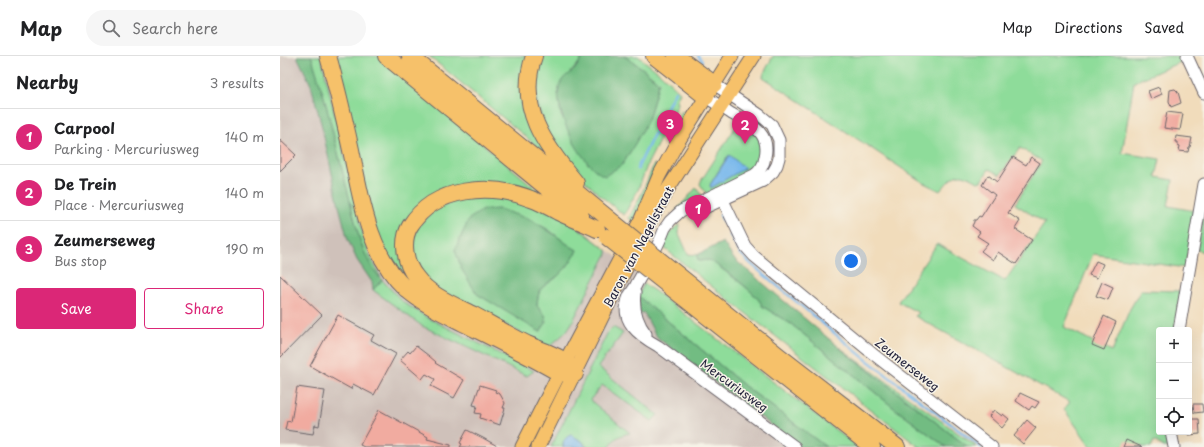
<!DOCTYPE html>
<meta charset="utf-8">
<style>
:root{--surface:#fff;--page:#f6f6f6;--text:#202124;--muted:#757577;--line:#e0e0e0;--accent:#db2777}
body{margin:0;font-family:"Playpen Sans",sans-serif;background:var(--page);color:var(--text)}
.controls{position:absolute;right:12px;bottom:12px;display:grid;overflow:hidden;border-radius:4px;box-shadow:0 4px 16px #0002}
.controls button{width:36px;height:36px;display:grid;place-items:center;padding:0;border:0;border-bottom:1px solid var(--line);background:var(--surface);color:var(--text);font:20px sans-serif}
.you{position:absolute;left:571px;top:205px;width:14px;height:14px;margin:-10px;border:3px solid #fff;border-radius:50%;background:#1a73e8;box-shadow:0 0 0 6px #1a73e833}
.badge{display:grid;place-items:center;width:26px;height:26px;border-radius:50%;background:var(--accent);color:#fff;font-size:13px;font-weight:700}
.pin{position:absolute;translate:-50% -33px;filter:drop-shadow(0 1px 2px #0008)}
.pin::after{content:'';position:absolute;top:21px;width:14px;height:12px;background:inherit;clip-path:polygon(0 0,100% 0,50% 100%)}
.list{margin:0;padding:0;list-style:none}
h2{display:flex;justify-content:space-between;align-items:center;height:52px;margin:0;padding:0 16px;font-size:17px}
h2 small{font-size:13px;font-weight:400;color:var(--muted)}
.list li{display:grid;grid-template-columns:26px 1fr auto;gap:12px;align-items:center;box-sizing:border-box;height:56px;padding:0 16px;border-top:1px solid var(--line)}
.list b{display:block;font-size:15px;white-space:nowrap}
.list p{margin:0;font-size:13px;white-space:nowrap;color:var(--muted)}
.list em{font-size:13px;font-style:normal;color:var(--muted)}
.actions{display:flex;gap:8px;padding:12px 16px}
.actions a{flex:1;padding:9px 0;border:1px solid var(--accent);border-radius:4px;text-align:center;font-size:14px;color:var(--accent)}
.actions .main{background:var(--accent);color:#fff}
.icon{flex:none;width:22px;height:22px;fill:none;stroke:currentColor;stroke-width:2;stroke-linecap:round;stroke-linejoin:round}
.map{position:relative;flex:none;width:924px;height:391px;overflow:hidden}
header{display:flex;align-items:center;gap:24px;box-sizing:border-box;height:56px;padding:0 20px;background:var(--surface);border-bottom:1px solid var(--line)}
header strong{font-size:19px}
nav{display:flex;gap:22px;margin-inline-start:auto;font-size:14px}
.search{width:280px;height:36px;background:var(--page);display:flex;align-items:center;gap:10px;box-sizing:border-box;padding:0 14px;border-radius:22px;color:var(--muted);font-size:15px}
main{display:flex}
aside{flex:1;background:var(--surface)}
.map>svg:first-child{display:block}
.industrial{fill:#cfc1ba}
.green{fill:#8edc9a;stroke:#587f6a;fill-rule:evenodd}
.forest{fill:#72bc82;stroke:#4a6f5e}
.water{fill:#78b8ec;stroke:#4d6d94}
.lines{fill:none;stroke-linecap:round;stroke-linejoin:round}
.stream{stroke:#78b8ec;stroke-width:2.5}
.building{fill:#f1aba0}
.minor-casing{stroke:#6a6368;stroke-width:13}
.major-casing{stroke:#6a6368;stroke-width:15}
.highway-casing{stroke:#6a6368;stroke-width:18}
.minor{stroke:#fff;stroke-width:11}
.major{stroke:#f6c16b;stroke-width:13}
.highway{stroke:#f6c16b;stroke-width:16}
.highway-bridge-casing{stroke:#6a6368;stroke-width:18;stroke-linecap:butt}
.highway-bridge{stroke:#f6c16b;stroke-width:16}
.labels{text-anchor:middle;stroke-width:3;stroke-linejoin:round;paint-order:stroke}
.street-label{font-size:12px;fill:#22223b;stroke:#f7f3e8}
</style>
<header>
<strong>Map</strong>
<div class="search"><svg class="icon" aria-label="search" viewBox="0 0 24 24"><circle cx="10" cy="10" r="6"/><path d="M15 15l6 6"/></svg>Search here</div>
<nav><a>Map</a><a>Directions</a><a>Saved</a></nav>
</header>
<main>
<aside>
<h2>Nearby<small>3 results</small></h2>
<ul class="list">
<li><span class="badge">1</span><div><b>Carpool</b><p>Parking · Mercuriusweg</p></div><em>140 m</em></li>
<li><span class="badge">2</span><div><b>De Trein</b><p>Place · Mercuriusweg</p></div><em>140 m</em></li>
<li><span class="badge">3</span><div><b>Zeumerseweg</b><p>Bus stop</p></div><em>190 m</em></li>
</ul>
<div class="actions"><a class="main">Save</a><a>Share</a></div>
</aside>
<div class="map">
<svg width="924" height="391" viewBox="0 0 924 391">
<rect width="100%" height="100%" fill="#f7f3e8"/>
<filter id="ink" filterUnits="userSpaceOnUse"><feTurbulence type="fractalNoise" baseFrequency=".025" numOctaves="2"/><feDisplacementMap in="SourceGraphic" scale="8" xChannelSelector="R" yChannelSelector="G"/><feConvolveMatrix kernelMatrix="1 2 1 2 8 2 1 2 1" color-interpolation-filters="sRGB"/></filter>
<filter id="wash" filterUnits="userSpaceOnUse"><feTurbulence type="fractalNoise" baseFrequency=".012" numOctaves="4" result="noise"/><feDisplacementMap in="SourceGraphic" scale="16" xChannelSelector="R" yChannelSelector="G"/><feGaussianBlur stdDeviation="0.9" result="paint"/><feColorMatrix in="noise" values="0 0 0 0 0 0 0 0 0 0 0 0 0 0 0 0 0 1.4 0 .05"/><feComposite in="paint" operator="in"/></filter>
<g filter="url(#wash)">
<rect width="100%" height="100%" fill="#f1dcbb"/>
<path class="industrial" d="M0 0H80L337 201 365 224 364 228 569 391H0Z"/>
<path class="green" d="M31 0H41L82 175 89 198 102 224 124 247 148 262 254 315 247 320 142 270 93 234 102 224C89 210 83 195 78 177L44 41Z
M52 0H98L267 142 207 129 133 159 129 225 114 211 96 178Z
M149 0H249L247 5 271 102Z
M261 0H304L294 13 291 15 278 37 281 59 288 73 308 108H343L368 64 379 26 362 12 344 0H358L381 18 400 36 397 43 398 48 368 107 358 134 344 159C308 130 268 96 258 48 257 43 254 38 254 33 255 22 259 10 261 0Z
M493 0H903L905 4 854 26 842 97 880 103 876 121 893 124 888 150 915 155 905 212 813 198 784 271 832 295 850 253 861 234 901 235 895 274H879V376H888V391H884L874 385 871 391H811L784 353 790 346 635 260 639 257 618 246 657 188 725 225 765 167 735 148 762 105 740 92 720 119 709 113 701 125 698 126C677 113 674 119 660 135L644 127 483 21 484 17Z
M402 55 404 57V61L387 87H385Z
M458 67 475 74 484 93 477 112 427 139 420 128 421 125ZM447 101 443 125 430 129Z
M374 108 376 109 367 142 354 167 349 162 362 137Z
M416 132 420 137 423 142 395 156Z
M211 140 242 145 285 162 327 194V198L292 267 286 276 270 290 264 289 158 234 141 220 134 206 132 189 137 171 157 152 181 142ZM246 161 269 174 291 191 297 194C293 202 288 211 281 217 267 232 258 226 257 250L265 259 266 267 260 275 197 238 175 194 183 176Z
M924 149V196L917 194Z
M399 168V178L408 198 417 199 418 205 429 204 434 207C444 215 480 239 482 250L511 268 614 352 666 391H639L446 242 383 191C383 182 393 174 399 168Z
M364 228 376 236 578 391H546L466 331 358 240Z
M333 271 343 277 318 311 378 359 372 365 322 329 310 344 350 377C341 379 333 382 330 391H306L304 387H283V391H271L328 276Z
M548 283 697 391H688Z"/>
<path class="forest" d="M17 0H31L32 2 44 41 78 177C83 195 89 210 102 224L93 234 92 226 77 204 68 184 59 150 41 67 31 29Z
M304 0H344L362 12 378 26 379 25 368 64 356 86 343 108 325 120C302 112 271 52 280 28 283 20 290 18 295 13 298 9 300 4 304 0Z
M218 153C238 159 252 163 269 175 279 181 287 189 297 194 293 202 288 211 281 217 267 231 258 226 257 250L265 259 266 267 260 276 197 238 182 214 175 194 189 163 203 154Z
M443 186 453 202 567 298 688 391H666L614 352 511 268 482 250C480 239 444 214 434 207L429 204 418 205 417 199Z
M358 240 466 331 546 391H520L378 282 374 276 364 257H360Z"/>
<path class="water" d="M449 99 465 112 431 132 430 129Z
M291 379 302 385 306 391H283C283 385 285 381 291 379Z"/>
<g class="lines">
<path class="stream" d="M418 0 422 5
M359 113H357L395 35
M440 159 445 169
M450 179 461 198 470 207 583 301 701 391"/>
</g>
<g id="blocks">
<path class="building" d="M879 31 882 38 871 43 868 35Z
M895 33 898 36 901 47 891 51 889 45 890 34Z
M887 56 903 58 900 74 884 72Z
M896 80 912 82 910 91H909L908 96 899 95 900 90 898 89V86H895Z
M0 84 16 99 0 115Z
M733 101 746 109 751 101 760 107 728 157 740 165 735 173 752 184 736 208 718 196 713 204 701 195 708 187 697 180 700 176 692 170 694 166V164H696L699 160 701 161 715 139 702 129 708 119 717 126Z
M816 205 823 208 817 222 809 219Z
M0 219 42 259 0 302Z
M822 226 833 231 828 244 816 240Z
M58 259 94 279 91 284 116 298 94 339 73 328 71 333 30 310Z
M824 260 836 266 824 294 812 289Z
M136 290 149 300 156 306 155 307 184 324 174 342 151 330 155 323 146 318 142 323 120 304 128 295 130 297Z
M200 329 216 334 215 336 220 338 225 347 223 352H225L220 369 200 362 201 358 195 357 197 350 193 349Z
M17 331 45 335 39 370 35 369 33 378 5 374 7 365 11 366Z
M740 337 759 346 755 352 752 350 749 354 736 345Z
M913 348H922L923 356 914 357Z
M99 354 148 381 147 383 171 389V391H84L80 389Z
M714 354 722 360 723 358 729 363 722 372 709 360Z
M909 363H919L920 378 909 379Z
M747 364 756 372 743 388 734 380Z
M187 374 203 382 219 391H180L182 388 180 387Z
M846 384 862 391H843Z"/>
</g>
</g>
<g filter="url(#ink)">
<use href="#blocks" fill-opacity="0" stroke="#6a6368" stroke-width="1"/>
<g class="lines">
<defs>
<path id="minor" d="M907 0 924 37
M426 41C435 47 443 52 452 58 470 68 491 76 485 101 484 109 480 115 474 119L401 155 390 165 385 172C378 191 367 210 357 227 355 232 351 236 349 240 338 265 360 280 378 290L515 391
M439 136 465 190 474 200 593 298 712 391
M420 154 483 125 493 116 497 109 499 102V84L492 69 480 59 434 28
M355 237C353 252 357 266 366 278
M899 274 924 128
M891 376 894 391"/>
<path id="major" d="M242 391 285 306 361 163 379 120 396 89 452 0
M258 391 367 170 389 131 474 0"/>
<path id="highway" d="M48 0C57 31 64 62 71 94 81 141 88 198 126 233 142 247 163 257 183 267 215 283 248 299 279 317L295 318
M106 0 301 160
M130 0 334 167
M254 0C236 51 265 90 296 127
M374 0 426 41
M396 0 434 28
M377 202 499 300 617 391
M370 215 592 391
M295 318C292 314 289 310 286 306 278 299 258 293 247 288 229 279 212 269 194 259 174 249 150 240 136 221 125 208 121 185 130 170 155 130 211 127 251 143 260 146 269 151 278 156 291 162 304 167 317 173"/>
</defs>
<use href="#minor" class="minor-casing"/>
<use href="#major" class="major-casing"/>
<use href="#highway" class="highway-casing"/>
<use href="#minor" class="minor"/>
<use href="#major" class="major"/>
<use href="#highway" class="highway"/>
<defs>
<path id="highway-bridge" d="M334 167 377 202
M327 181 370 215"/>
</defs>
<use href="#highway-bridge" class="highway-bridge-casing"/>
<use href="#highway-bridge" class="highway-bridge"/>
</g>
</g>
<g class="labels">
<g class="street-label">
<text transform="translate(359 191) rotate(-62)" y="4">Baron van Nagellstraat</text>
<text transform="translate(627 309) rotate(38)" y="4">Zeumerseweg</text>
<text transform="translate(454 330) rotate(36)" y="4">Mercuriusweg</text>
</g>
</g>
</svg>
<div class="controls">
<button>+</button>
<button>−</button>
<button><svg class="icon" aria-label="locate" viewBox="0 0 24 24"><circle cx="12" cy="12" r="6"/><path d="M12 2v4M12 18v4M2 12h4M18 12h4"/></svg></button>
</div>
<div class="you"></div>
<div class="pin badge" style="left:418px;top:172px">1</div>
<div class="pin badge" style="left:465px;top:88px">2</div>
<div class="pin badge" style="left:390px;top:87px">3</div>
</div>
</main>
